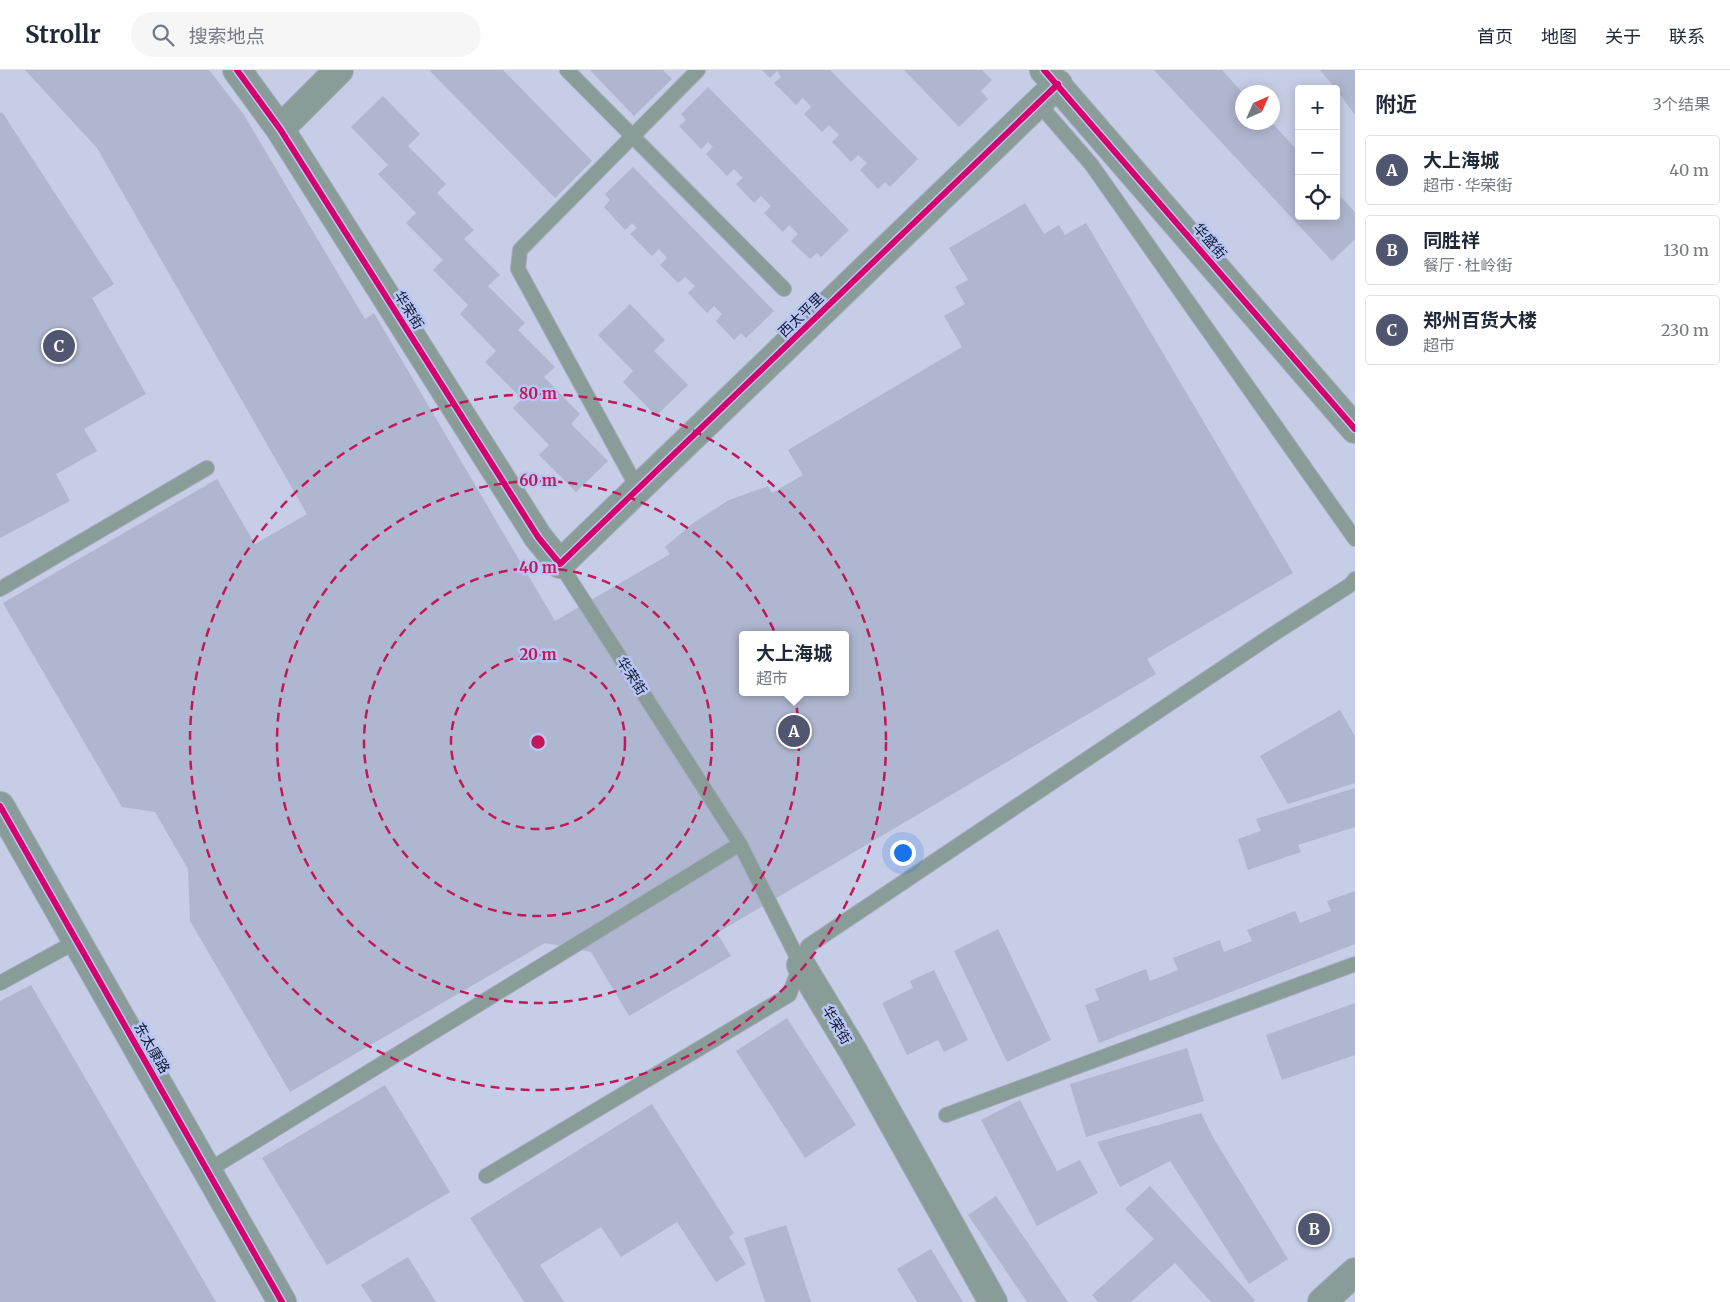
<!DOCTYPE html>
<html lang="zh">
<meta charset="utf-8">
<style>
:root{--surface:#fff;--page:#f6f6f7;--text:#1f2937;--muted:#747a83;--line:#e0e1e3;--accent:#505670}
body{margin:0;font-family:Merriweather,"Noto Sans SC",serif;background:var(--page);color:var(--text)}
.controls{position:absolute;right:15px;top:15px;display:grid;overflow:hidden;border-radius:5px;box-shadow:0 2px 12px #0003}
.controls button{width:45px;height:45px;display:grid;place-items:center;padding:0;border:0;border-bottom:1px solid var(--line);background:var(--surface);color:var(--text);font:25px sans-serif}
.compass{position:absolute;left:1235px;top:15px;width:45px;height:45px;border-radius:50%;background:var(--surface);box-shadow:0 2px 12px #0003;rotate:45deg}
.you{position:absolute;left:902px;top:782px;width:18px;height:18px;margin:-12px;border:4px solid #fff;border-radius:50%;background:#1a73e8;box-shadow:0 0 0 8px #1a73e833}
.badge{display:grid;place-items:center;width:32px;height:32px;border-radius:50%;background:var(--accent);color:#fff;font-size:16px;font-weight:700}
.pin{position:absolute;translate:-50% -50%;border:2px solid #fff;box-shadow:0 1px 5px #0006}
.popup{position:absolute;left:739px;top:561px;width:110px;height:65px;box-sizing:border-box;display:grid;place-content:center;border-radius:5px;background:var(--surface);filter:drop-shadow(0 1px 4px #0005);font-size:16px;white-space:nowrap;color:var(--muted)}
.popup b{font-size:19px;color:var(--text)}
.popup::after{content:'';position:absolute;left:50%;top:100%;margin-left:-10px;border:10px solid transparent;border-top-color:var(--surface)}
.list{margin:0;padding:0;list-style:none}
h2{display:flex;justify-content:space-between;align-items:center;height:65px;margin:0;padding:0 20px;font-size:21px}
h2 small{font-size:16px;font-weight:400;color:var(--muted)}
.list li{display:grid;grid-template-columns:32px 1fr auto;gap:15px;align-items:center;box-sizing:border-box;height:70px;margin:0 10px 10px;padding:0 10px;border:1px solid var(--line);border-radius:5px}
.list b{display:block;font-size:19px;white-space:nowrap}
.list p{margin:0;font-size:16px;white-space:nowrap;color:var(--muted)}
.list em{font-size:16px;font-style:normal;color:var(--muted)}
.icon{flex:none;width:28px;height:28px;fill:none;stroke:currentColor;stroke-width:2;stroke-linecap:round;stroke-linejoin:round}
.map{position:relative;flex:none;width:1355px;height:1232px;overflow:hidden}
header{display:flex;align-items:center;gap:30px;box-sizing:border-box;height:70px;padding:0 25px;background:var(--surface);border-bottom:1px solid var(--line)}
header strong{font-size:24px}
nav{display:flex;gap:28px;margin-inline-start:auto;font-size:18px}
.search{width:350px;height:45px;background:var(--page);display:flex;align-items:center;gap:12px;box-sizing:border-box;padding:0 18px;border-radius:28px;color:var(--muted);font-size:19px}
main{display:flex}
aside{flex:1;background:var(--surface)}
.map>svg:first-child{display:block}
.building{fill:#afb6cf;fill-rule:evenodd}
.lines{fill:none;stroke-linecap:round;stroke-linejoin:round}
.lane-casing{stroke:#a4aabf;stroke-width:16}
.street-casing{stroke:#a4aabf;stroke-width:30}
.secondary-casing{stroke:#a4aabf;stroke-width:30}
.lane{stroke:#8a9c97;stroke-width:14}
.street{stroke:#8a9c97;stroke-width:28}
.secondary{stroke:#8a9c9a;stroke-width:28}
.cycleway-casing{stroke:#b9c6f3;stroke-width:9}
.cycleway{stroke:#d6006c;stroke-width:6}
.ring{fill:none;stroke:#c2185b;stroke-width:2.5;stroke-dasharray:9 6}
.labels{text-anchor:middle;stroke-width:5;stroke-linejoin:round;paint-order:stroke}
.street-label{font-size:14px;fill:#101631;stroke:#b9c6f3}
.centre{fill:#c2185b;stroke:#b9c6f3;stroke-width:2.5}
.ring-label{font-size:15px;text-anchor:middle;font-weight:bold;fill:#c2185b;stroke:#b9c6f3;stroke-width:5;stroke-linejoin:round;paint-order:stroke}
</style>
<header>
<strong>Strollr</strong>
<div class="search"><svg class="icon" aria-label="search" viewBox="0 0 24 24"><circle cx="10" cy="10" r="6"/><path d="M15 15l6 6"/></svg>搜索地点</div>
<nav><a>首页</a><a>地图</a><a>关于</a><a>联系</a></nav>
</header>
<main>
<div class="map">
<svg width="1355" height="1232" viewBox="0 0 1355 1232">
<rect width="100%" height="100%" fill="#c6cde6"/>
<path class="building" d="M25 0H209L244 45 365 249 374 243 555 551 670 484 665 477 693 453 729 430 768 416 772 423 803 405 788 380 962 277 944 246 965 234 955 217 968 210 949 178 1025 133 1044 164 1059 155 1065 165 1086 153 1293 503 1147 589 1156 604 717 863 731 886 629 946 591 882 545 873 290 1022 190 851 188 799 155 742 122 737 3 533 217 409 255 474 307 444 97 78ZM743 565H845V622H743Z
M429 0H503L592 91 555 128Z
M590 0H663L672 9 634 46Z
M762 0H830L918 89 890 117 885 112 878 119 860 100 867 93 858 85 851 92 832 72 839 65 829 55 822 62 804 44 811 37 803 28 796 35 774 13 781 7 777 1 770 8Z
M904 0H982L992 10 981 21 988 29 959 57Z
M1154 0H1222L1242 22V52H1271L1299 82V146H1336V122L1355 142V169L1332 191Z
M1320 0H1355V45L1336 19Z
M708 17 849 160 821 187 817 183 810 189 791 171 798 164 789 155 783 162 764 143 771 136 761 126 754 133 736 114 743 108 734 99 727 106 706 84 713 77 708 72 701 79 679 56 686 50 681 44Z
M383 26 420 64 408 76 446 114 437 123 474 160 464 169 500 205 488 216 525 253 518 260 555 297 544 307 580 344 571 354 608 391 576 422 539 385 549 375 513 338 522 329 485 292 496 281 460 244 468 235 433 200 443 190 406 153 416 143 378 104 388 95 351 57Z
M2 42 114 214 92 228 146 324 84 359 97 381 56 404 70 431 0 468V43Z
M633 97 774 241 746 268 741 263 734 270 716 251 722 244 714 236 707 243 688 223 695 216 685 207 678 213 660 195 667 188 659 179 652 186 630 164 637 158 632 153 625 160 604 137 610 130 605 124Z
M630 234 665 270 654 281 688 315 656 346 623 312 633 301 598 265Z
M1340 640 1355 666V713L1288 734 1260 686Z
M1355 718V757L1298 775 1301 782 1248 800 1238 769 1261 761 1256 749Z
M1355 821V874L1099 973 1085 935 1099 930 1095 919 1146 899 1150 911 1178 900 1173 888 1220 870 1224 882 1252 871 1247 860 1295 841 1300 853 1331 841 1327 831Z
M998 859 1051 970 1007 992 954 881Z
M934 900 968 970 944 982 938 970 907 985 882 933 913 918 910 911Z
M31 915 216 1232H0V931Z
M1355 933V985L1282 1010 1266 965Z
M787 948 856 1055 805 1088 736 981Z
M1187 978 1204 1031 1086 1067 1070 1014Z
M385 1015 450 1122 327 1195 262 1088Z
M1020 1030 1057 1101 1080 1090 1098 1123 1037 1156 981 1050Z
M652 1034 734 1163 729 1167 746 1194 716 1212 677 1152 621 1187 601 1157 540 1195 564 1232H524L470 1148Z
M1201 1043 1214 1069 1288 1189 1249 1214 1170 1091 1120 1117 1097 1072Z
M1150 1116 1255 1230 1253 1232H1211L1175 1193 1131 1232H1098L1092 1225 1154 1169 1125 1139Z
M996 1126 1068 1232H1027L968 1145Z
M786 1155 811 1232H765L744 1168Z
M931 1179 963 1232H917L897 1199Z
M408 1187 436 1232H372L361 1215Z"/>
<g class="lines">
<defs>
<path id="lane" d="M567 0 784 219
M1038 33 1091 94 1355 469
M638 419 518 199 520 180 698 0
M560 494 740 774 801 895
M0 519 207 398
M0 913 77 871
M946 1045 1355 894
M207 1101 740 774
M486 1106 789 925 808 876 1272 565 1350 515 1355 509"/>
<path id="street" d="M237 0 280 59 538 467 560 494 1058 14
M1044 0 1355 359
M280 59 339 0
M801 895 853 981 993 1232"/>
<path id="secondary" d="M0 736 282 1232
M1322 1232 1355 1202"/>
</defs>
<use href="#lane" class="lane-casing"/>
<use href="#street" class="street-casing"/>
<use href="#secondary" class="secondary-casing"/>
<use href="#lane" class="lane"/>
<use href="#street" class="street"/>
<use href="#secondary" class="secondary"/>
<defs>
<path id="cycleway" d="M237 0 280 59 538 467 560 494 1058 14
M1044 0 1355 359
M0 736 282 1232"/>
</defs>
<use href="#cycleway" class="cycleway-casing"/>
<use href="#cycleway" class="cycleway"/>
</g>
<g class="ring">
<circle cx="538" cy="672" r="87"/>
<circle cx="538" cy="672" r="174"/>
<circle cx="538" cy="672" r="261"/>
<circle cx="538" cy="672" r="348"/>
</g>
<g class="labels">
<g class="street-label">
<text transform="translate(1210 171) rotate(49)" y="5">华盛街</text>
<text transform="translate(409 240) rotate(58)" y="5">华荣街</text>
<text transform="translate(801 245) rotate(-44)" y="5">西太平里</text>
<text transform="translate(632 606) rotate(57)" y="5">华荣街</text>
<text transform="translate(837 955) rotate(59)" y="5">华荣街</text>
<text transform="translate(152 978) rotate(60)" y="5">东太康路</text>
</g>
</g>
<circle cx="538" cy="672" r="8" class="centre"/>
<g class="ring-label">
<text x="538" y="329">80 m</text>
<text x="538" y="416">60 m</text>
<text x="538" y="503">40 m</text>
<text x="538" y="590">20 m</text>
</g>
</svg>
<div class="controls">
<button>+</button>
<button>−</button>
<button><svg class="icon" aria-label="locate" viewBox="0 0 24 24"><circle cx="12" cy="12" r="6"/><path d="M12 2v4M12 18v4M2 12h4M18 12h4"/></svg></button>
</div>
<svg class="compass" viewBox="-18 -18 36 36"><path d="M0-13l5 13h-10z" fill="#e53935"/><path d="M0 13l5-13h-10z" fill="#747a83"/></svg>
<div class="you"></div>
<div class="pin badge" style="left:794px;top:661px">A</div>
<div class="popup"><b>大上海城</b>超市</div>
<div class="pin badge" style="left:1314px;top:1159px">B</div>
<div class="pin badge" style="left:59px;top:276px">C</div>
</div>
<aside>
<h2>附近<small>3个结果</small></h2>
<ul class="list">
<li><span class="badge">A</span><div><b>大上海城</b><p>超市 · 华荣街</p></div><em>40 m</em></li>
<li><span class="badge">B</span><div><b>同胜祥</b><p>餐厅 · 杜岭街</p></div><em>130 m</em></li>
<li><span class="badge">C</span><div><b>郑州百货大楼</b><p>超市</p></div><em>230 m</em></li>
</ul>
</aside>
</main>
